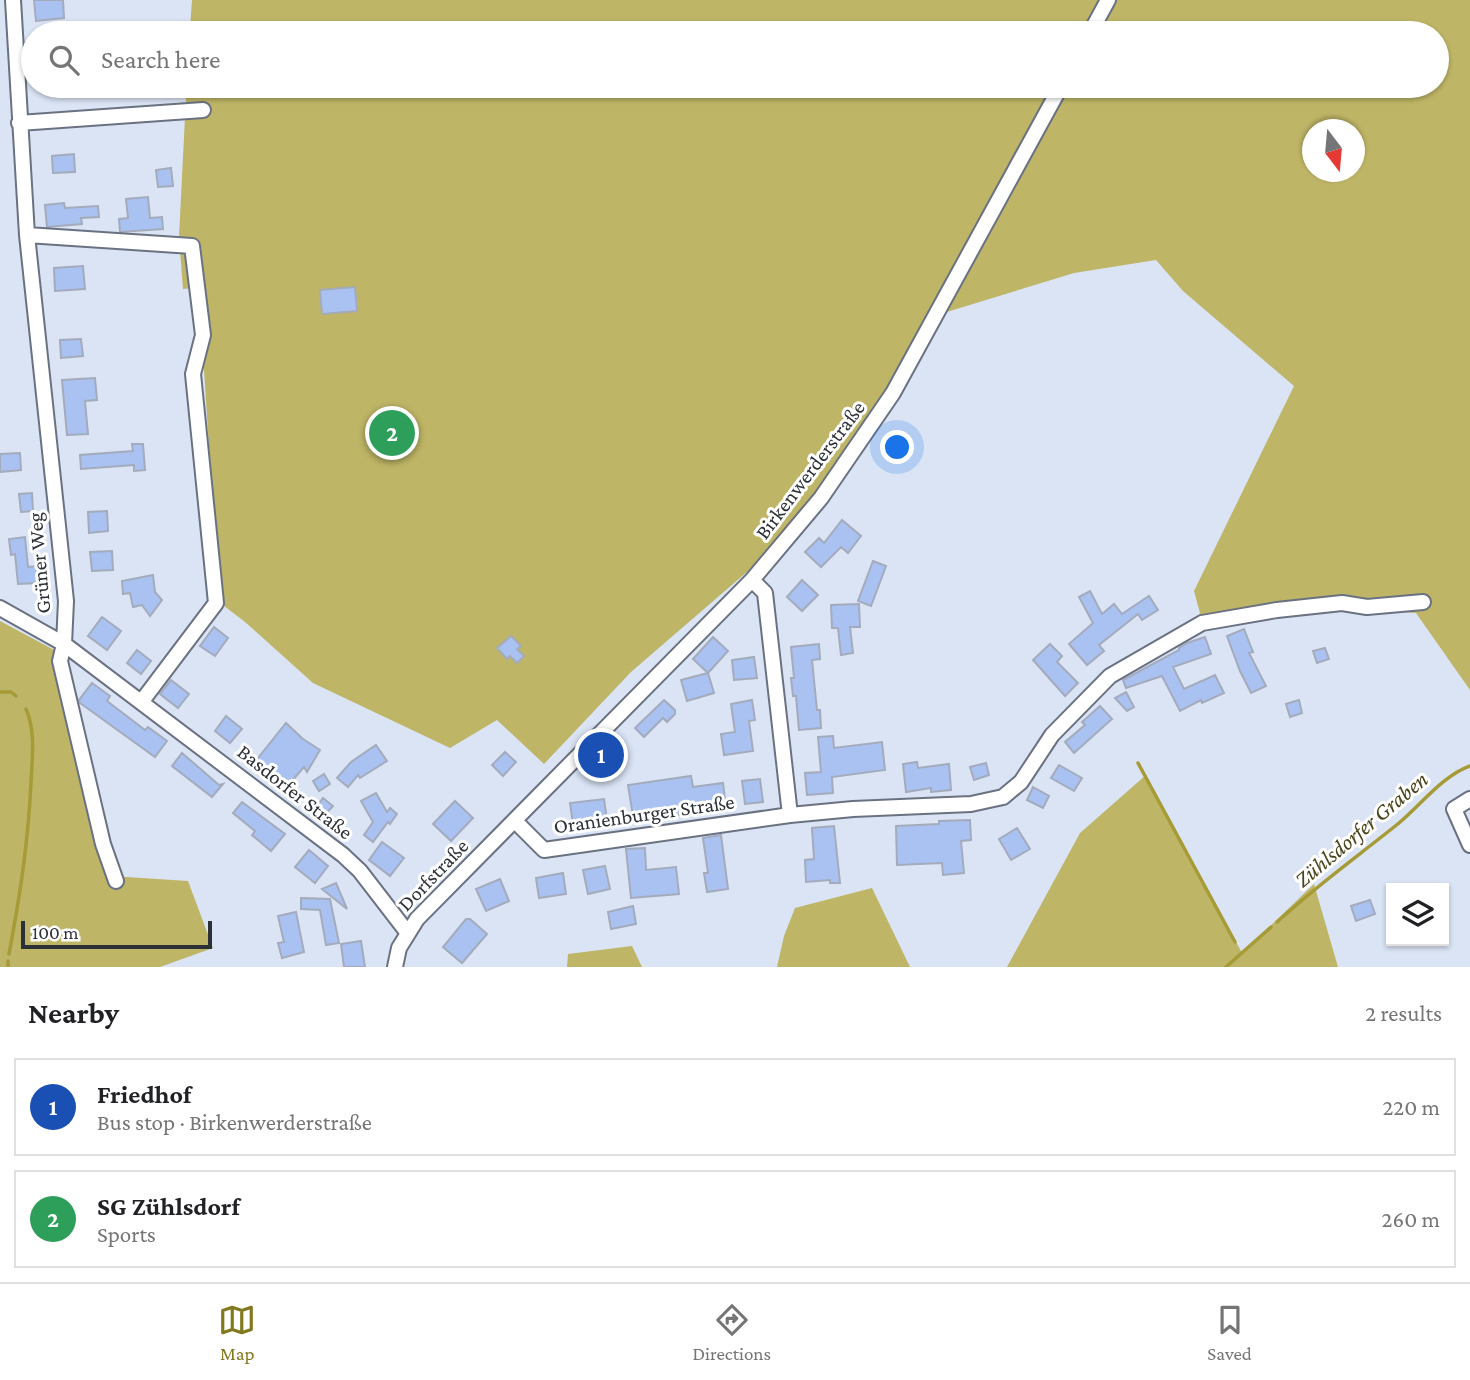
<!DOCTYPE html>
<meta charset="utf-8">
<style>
:root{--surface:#fff;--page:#f6f6f6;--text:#202124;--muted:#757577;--line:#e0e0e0;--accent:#82781d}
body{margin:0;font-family:"Crimson Pro",serif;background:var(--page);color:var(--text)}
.controls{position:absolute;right:21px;bottom:21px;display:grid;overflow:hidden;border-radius:0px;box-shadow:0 2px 5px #0004}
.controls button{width:63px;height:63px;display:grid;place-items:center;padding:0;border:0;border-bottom:2px solid var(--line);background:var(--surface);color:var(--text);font:35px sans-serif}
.compass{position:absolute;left:1302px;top:119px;width:63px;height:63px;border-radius:50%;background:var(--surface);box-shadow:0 2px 5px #0004;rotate:164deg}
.scale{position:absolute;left:21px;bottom:18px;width:191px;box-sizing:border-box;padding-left:7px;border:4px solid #2c3037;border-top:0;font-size:19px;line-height:24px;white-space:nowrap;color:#2c3037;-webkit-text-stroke:5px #fff;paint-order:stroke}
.you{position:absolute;left:898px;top:448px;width:24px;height:24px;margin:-18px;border:5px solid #fff;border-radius:50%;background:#1a73e8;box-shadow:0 0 0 10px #1a73e833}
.badge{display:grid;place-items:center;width:46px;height:46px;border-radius:50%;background:var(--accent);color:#fff;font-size:23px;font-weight:700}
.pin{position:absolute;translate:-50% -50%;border:4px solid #fff;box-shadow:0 2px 7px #0006}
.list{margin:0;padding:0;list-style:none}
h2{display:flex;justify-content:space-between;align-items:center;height:91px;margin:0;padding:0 28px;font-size:30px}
h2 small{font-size:23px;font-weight:400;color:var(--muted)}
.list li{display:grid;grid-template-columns:46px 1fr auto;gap:21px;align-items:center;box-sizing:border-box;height:98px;margin:0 14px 14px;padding:0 14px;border:2px solid var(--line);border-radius:0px}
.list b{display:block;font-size:26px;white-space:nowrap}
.list p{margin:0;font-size:23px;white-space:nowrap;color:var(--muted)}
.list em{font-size:23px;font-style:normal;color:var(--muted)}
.icon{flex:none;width:38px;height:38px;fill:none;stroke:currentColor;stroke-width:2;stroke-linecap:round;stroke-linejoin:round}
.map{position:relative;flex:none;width:1470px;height:967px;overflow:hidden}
.search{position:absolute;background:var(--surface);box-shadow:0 2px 5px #0004;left:21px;right:21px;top:21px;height:77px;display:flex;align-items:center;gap:18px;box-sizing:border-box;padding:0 24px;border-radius:38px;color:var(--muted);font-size:26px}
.sheet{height:315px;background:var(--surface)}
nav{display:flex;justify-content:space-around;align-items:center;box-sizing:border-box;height:98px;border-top:2px solid var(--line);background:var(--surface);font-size:19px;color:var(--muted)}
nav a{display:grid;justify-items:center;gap:4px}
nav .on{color:var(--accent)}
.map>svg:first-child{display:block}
.green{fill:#beb566;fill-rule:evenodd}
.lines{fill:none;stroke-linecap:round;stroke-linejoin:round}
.stream{stroke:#a69b37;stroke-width:3.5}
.building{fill:#aac2f1;stroke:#a3abbc;stroke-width:2}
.minor-casing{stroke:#6a7282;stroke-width:18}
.minor{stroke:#fff;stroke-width:14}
.labels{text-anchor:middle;stroke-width:6;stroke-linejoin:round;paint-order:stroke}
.street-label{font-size:21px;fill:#2c3037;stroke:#fff}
.water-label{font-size:23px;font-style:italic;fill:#49441b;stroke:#fff}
</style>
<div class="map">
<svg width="1470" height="967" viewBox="0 0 1470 967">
<rect width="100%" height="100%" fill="#dae4f5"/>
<path class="green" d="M192 0H1470V690L1416 613 1342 608 1190 626 1200 613 1194 591 1294 386 1183 291 1156 260 1074 273 927 318 852 446 821 488 755 565 631 672 544 764 497 720 450 748 313 683 245 622 219 602 204 370 193 288 183 289 179 237 186 97 206 96V86H1437V33H208V23L190 28ZM1312 130H1354V172H1312Z
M0 621 56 651 111 876 188 881 213 948 160 967H0Z
M1146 775 1242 953 1314 884 1338 967H1007L1080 833Z
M872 888 910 967H777L784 936 795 908Z
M632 946 642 967H567L568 954Z"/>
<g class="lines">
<path class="stream" d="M0 692H11L16 696
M1138 763 1235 942
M1277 922C1316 886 1358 856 1399 823 1422 804 1441 777 1470 766
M9 954C20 895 28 844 31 783 32 758 36 732 26 709
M8 967V961
M1226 967 1271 927"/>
</g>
<path class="building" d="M34 0H63L64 18 36 21Z
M74 154 75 172 53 173 52 156Z
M171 168 173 186 158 187 156 170Z
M148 197 150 218 162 217 163 229 120 232 119 219 128 218 126 199Z
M64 203 65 208 98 206 99 217 81 218 82 224 47 227 45 205Z
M83 266 85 289 55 291 54 268Z
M355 287 357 311 322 314 320 290Z
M81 339 83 356 61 358 60 340Z
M95 378 97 400 85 401 88 434 67 435 62 380Z
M132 444H143L145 470 134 471V465L81 469 80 455 133 451Z
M20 453 21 470 0 472V454Z
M32 493 33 511 21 512 19 494Z
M107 511 108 531 89 533 88 512Z
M842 520 861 536 848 553 841 547 821 567 805 552 819 538 824 543Z
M25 537 28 567 37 566 39 583 18 584 15 554 11 555 9 539Z
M112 551 113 570 92 571 90 552Z
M873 561 886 566 871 606 858 601Z
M153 575 155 592 162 600 150 616 142 605 133 607 130 593 123 594 122 581Z
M802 580 818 595 802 611 787 597Z
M1090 591 1102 614 1114 604 1122 614 1149 596 1158 610 1142 620 1138 614 1099 645 1104 651 1087 665 1069 644 1093 623 1079 597Z
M859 604 860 627H850L853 653 841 655 838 628H832L831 605Z
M102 617 121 631 107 650 88 636Z
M214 627 228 638 215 656 200 646Z
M1244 629 1253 652 1249 653 1266 686 1251 693 1240 671 1227 636Z
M511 636 521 646 517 649 524 656 517 663 510 656 507 659 497 648Z
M713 637 728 651 708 673 693 659Z
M1205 637 1211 654 1173 667 1184 689 1215 675 1224 693 1202 703 1201 700 1180 711 1162 676 1126 688 1123 680 1179 650V648L1187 643Z
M819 644 820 659 812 660 817 710H820L821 728 799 730 796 696H793L791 678H794L791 647Z
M1050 644 1062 656 1057 662 1078 683 1065 696 1033 660Z
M1325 648 1329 659 1317 663 1313 651Z
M137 650 151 661 141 674 127 663Z
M754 657 757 678 734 680 732 660Z
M708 673 714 693 687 701 681 680Z
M171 680 189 694 178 708 160 694Z
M92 683 110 696 107 701 145 730 148 727 167 741 155 757 80 703 79 700Z
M1126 692 1134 707 1127 711 1115 698Z
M664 700 675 710V714L667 722 663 718 644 737 635 728Z
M752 700 755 720 749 721 753 751 724 755 721 734 735 732 731 704Z
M1299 700 1302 713 1290 717 1286 704Z
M1100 706 1112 719 1074 753 1065 742 1085 725 1082 722Z
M226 716 242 729 230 743 215 731Z
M286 723 303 739 320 750 307 772 304 767 284 790 271 779 273 777 254 763Z
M833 736 834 748 882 742 885 770 832 777 833 793 807 795 805 773 821 772 818 737Z
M376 745 387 761 360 778 358 775 348 787 337 778 351 762Z
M505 752 516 762 503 776 492 765Z
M182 753 219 785 223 784 212 797 172 766Z
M917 762 918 768 949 764 951 790 931 792V788L906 792 903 764Z
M986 763 989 775 974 780 970 767Z
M1059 765 1082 778 1074 791 1051 778Z
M324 774 330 784 319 791 313 781Z
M691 776 693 787 723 783 726 808 634 822 628 785Z
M760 779 763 802 745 804 742 781Z
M1033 787 1049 796 1043 808 1027 800Z
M376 793 387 812 390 808 397 814 390 824 388 822 373 842 364 835 373 822 361 801Z
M323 798 333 806 321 819 312 813Z
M604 799 608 827 574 831 570 803Z
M455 801 473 818 451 841 433 824Z
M242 802 285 834 271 851 252 835 255 831 233 813Z
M970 820 971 840 961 841 964 873 943 875 942 863 897 865 896 826 939 824V821Z
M834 826 840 883H830V880L806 882 805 860 814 859 812 828Z
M1017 828 1030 849 1011 860 999 839Z
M721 835 728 889 707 892 704 873H708L703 838Z
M382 842 404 858 390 876 369 860Z
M645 848 646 870 676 867 679 894 631 898 626 849Z
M309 850 328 866 315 883 295 867Z
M605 866 610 889 588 894 583 870Z
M563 873 566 894 539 898 536 878Z
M500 879 509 901 486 911 476 889Z
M336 883 347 909 322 889Z
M301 898 330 899 339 943 326 945 320 910 301 909Z
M1370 900 1375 914 1356 921 1351 906Z
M633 906 636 924 611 929 608 912Z
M296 912 304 952 282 958 278 943 284 942 278 916Z
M466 919H470L487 934 462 963 443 947Z
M361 941 365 967H344L341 944Z"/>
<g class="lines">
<defs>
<path id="minor" d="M13 0 27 235 66 601 64 644 60 661 103 844 116 881
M1090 33 1108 0
M19 123 203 110
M27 235 192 246 203 335 193 374 216 603 142 701
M752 580 765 593 790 815
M0 608 64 644 343 855 360 871 407 932
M1470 799 1454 809 1470 845
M515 821 544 850 790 815 853 809 971 804 1003 797 1021 782 1052 735 1110 676 1202 623 1277 610 1342 603 1367 607 1423 602
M395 967 399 948 417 919 752 580 821 498 893 393 1061 86"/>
</defs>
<use href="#minor" class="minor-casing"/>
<use href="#minor" class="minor"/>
</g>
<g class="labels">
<g class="street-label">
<text transform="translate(810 470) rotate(-53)" y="7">Birkenwerderstraße</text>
<text transform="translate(39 563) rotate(-95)" y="7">Grüner Weg</text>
<text transform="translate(295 792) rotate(38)" y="7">Basdorfer Straße</text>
<text transform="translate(644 814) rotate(-8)" y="7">Oranienburger Straße</text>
<text transform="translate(433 875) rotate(-46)" y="7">Dorfstraße</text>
</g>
<g class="water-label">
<text transform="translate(1361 829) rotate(-40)" y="8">Zühlsdorfer Graben</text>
</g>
</g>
</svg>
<div class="controls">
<button><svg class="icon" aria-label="layers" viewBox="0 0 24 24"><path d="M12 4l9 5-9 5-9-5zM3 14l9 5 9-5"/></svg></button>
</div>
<svg class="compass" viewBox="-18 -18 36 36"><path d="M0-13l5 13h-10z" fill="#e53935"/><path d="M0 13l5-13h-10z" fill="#757577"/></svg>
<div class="scale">100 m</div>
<div class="you"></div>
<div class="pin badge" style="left:601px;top:755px;background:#1a4fb4">1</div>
<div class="pin badge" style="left:392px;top:433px;background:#2e9e5b">2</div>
<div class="search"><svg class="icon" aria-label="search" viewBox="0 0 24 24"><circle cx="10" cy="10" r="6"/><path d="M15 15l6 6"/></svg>Search here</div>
</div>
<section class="sheet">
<h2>Nearby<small>2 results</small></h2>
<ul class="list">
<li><span class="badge" style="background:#1a4fb4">1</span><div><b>Friedhof</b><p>Bus stop · Birkenwerderstraße</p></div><em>220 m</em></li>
<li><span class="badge" style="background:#2e9e5b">2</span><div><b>SG Zühlsdorf</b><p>Sports</p></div><em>260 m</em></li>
</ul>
</section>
<nav>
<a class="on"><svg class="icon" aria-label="map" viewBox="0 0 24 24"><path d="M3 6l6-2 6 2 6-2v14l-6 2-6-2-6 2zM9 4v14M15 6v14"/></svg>Map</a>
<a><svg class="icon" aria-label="directions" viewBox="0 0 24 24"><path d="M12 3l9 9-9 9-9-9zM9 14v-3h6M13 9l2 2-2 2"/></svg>Directions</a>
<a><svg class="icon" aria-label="saved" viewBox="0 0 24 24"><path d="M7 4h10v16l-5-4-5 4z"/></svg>Saved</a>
</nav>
